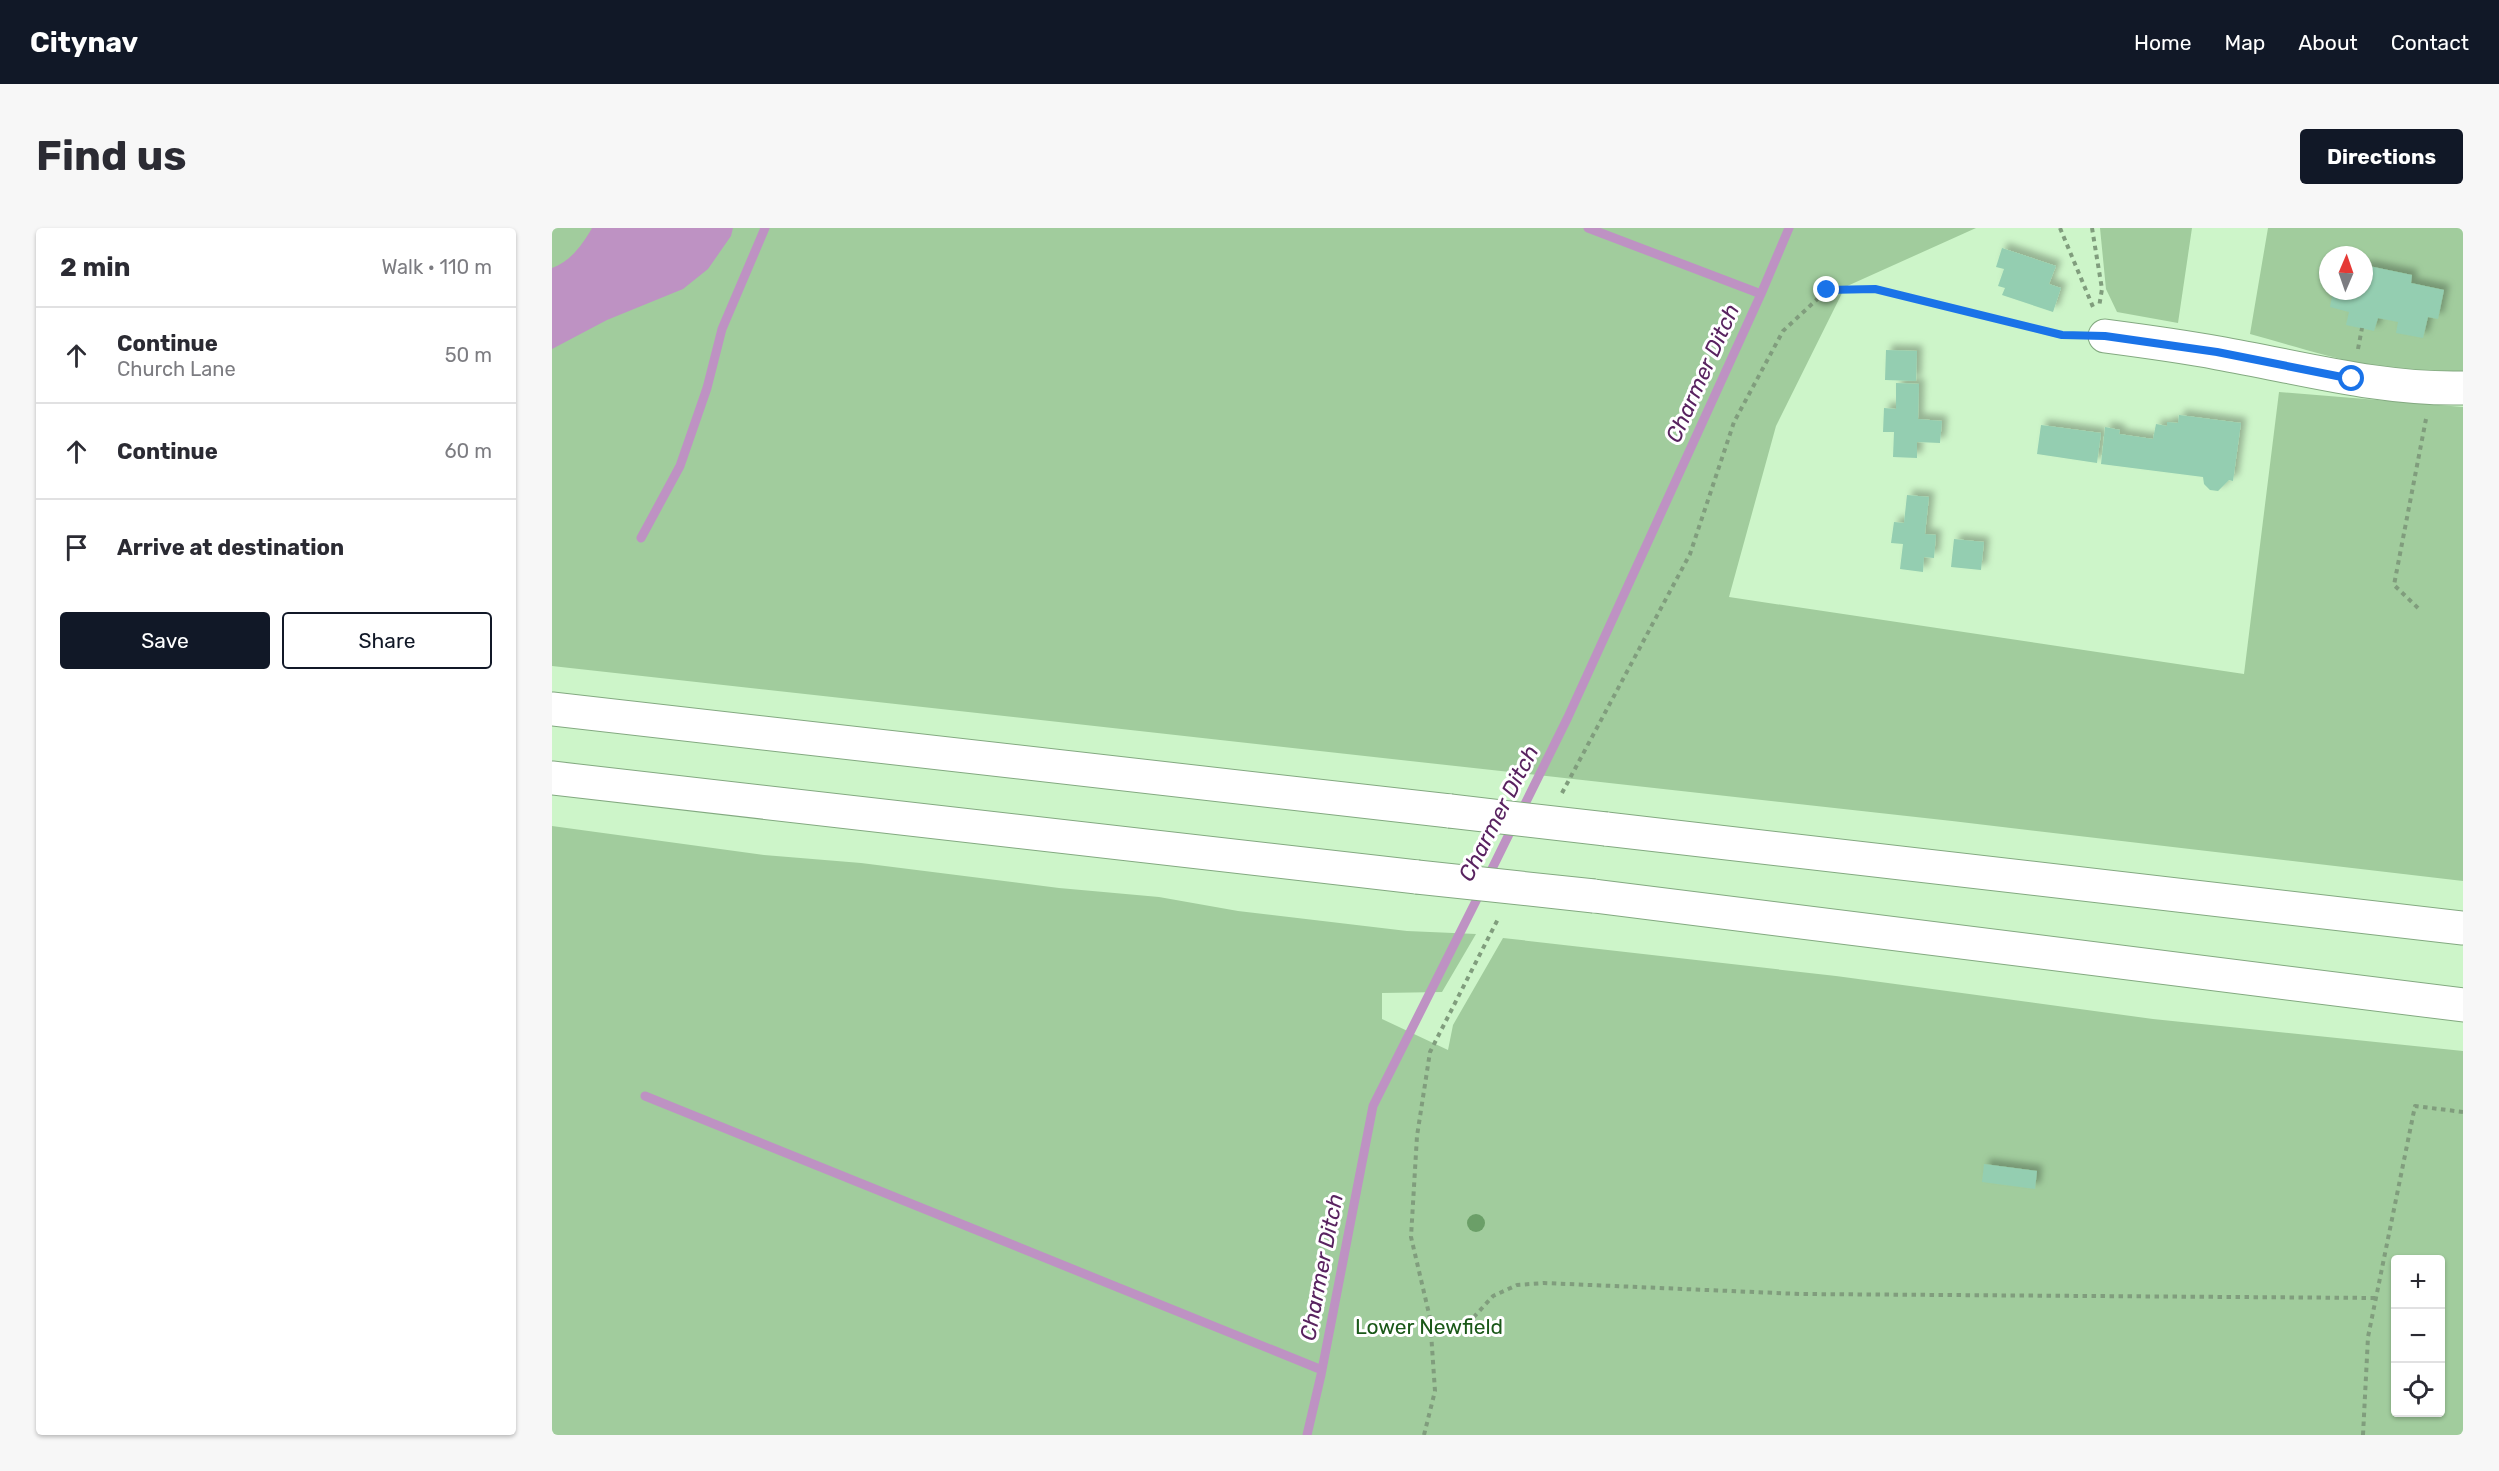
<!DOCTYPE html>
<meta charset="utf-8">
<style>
:root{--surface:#fff;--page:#f7f7f7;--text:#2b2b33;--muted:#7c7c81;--line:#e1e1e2;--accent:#111827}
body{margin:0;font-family:Rubik,sans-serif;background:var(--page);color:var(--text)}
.controls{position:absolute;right:18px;bottom:18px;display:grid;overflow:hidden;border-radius:6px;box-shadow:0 2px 4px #0004}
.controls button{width:54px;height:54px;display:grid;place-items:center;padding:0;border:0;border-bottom:2px solid var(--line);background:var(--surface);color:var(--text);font:30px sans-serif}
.compass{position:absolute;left:1767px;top:18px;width:54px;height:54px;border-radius:50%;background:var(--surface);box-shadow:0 2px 4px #0004;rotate:2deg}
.stop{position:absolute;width:18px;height:18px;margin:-14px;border:4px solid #1a73e8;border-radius:50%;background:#fff}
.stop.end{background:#1a73e8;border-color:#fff;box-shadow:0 2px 6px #0008}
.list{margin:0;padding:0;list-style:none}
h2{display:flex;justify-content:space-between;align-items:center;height:78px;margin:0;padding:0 24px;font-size:26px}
h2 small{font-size:20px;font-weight:400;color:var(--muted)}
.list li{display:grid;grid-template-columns:39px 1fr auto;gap:18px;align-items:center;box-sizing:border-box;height:96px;padding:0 24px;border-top:2px solid var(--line)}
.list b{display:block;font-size:22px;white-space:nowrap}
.list p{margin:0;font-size:20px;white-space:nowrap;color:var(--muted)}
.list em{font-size:20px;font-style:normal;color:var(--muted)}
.actions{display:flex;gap:12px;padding:18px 24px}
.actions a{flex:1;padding:14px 0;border:2px solid var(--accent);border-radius:6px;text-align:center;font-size:21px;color:var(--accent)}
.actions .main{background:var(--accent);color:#fff}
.icon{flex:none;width:33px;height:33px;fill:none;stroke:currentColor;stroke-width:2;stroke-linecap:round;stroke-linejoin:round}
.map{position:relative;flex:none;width:1911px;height:1207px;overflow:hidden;border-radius:6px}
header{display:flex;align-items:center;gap:36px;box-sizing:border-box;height:84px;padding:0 30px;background:var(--accent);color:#fff}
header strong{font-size:28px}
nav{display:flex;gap:33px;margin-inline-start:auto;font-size:21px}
.intro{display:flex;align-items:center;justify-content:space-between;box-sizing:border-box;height:144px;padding:0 36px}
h1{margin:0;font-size:42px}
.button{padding:15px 27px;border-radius:6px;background:var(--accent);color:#fff;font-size:21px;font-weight:700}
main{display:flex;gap:36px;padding:0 36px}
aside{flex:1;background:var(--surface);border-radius:6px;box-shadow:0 2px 4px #0004}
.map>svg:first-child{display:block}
.green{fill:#a1cc9d;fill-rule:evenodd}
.water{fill:#be92c3}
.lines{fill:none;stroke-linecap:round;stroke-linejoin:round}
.stream{stroke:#be92c3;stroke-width:9}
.building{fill:#94ceb1;filter:url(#shadow)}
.street-casing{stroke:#83a980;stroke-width:35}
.highway-casing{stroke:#83a980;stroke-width:35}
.path{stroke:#809d7d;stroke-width:4;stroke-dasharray:4.5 4.5;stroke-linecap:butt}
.street{stroke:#fff;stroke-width:33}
.highway{stroke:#fff;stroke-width:33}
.highway-bridge-casing{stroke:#83a980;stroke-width:35;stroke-linecap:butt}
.highway-bridge{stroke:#fff;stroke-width:33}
.tree{fill:#6b9f68}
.route{stroke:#1a73e8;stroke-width:8}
.labels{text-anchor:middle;stroke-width:6;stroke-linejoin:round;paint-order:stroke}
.park-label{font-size:21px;fill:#1a5818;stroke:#fff}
.water-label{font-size:22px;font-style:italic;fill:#592360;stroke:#fff}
</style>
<header>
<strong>Citynav</strong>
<nav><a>Home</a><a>Map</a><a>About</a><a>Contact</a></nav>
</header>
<div class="intro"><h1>Find us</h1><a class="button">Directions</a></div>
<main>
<aside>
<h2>2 min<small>Walk · 110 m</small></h2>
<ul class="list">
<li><svg class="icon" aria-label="ahead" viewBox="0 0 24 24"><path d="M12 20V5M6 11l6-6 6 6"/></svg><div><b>Continue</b><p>Church Lane</p></div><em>50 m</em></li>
<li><svg class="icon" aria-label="ahead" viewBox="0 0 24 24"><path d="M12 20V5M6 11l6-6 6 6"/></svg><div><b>Continue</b></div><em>60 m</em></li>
<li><svg class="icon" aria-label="arrive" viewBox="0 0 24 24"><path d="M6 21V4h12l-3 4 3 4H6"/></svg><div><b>Arrive at destination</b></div></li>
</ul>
<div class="actions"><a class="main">Save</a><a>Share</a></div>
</aside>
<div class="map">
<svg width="1911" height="1207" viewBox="0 0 1911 1207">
<defs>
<filter id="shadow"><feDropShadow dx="5.5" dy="-5.5" stdDeviation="3" flood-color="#0004"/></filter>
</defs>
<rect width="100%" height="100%" fill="#cdf5c9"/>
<path class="green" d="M0 0H1424L1293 59 1224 198 1177 369 1692 446 1727 164 1911 179V653L1400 593 0 438Z
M1548 0H1640L1626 95 1565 84 1554 61Z
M1716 0H1911V146C1839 149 1767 125 1698 106ZM1776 27H1812V63H1776Z
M0 598 212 627 309 635 507 660 607 669 686 683 855 703 924 706 890 764 830 765V791L896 822 901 797 951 710 1284 748 1601 791 1911 823V1207H0ZM1844 1032H1888V1184H1844Z"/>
<path class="water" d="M40 0H181L179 8 156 41 131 61 55 92 0 121V40C18 34 31 16 40 0Z"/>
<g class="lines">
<path class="stream" d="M1036 0 1209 66
M89 310 128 238 155 160 170 101 213 0
M969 584 1016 489 1209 66 1237 0
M935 651 962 596
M93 868 770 1142
M755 1207 769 1147 821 878 929 663"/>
</g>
<path class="building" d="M1450 20 1504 38 1497 56 1509 60 1501 84 1450 67 1453 60 1446 58 1452 41 1444 39Z
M1812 37 1860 47 1859 55 1892 62 1886 91 1876 89 1871 110 1844 105 1846 94 1826 90 1822 103 1794 97 1797 84 1778 79 1781 63H1812Z
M1334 122 1365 123 1364 153 1333 152Z
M1344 155 1367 156 1366 191 1390 193 1388 215 1365 214V230L1341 229 1342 204H1331L1332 180 1344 181Z
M1627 187 1689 195 1681 253 1677 252 1666 263 1658 262 1652 256 1651 249 1549 236 1553 199 1568 202 1567 206 1601 211 1604 196 1615 198V194L1626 195Z
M1489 197 1549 205 1545 235 1485 226Z
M1355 267 1377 269 1373 306 1384 307 1382 330 1372 329 1371 344 1348 341 1351 316 1339 315 1342 294 1352 295Z
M1402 311 1432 314 1429 342 1399 339Z
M1432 936 1485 943 1483 961 1430 954Z"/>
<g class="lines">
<defs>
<path id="street" d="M1553 108C1591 113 1629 118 1666 125 1747 139 1828 162 1911 160"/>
<path id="highway" d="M0 481 898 583
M0 550 865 649
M1054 601 1911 700
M1042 668 1911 777"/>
</defs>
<use href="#street" class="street-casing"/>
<use href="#highway" class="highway-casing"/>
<path class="path" d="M1508 0 1541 79
M1540 0 1550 61 1547 79
M1806 121 1810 100
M1866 380 1842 357 1874 191
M1010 565 1138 326 1182 194 1231 103 1275 62 1323 61 1510 107H1523
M880 1106 921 1090 941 1068 965 1057 992 1055 1248 1066 1824 1070
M872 1207 883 1163 878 1090 859 1009 865 908 878 824 947 689
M1811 1207 1816 1109 1863 878 1911 884"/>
<use href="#street" class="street"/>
<use href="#highway" class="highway"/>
<defs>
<path id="highway-bridge" d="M898 583 1054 601
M865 649 1042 668"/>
</defs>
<use href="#highway-bridge" class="highway-bridge-casing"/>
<use href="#highway-bridge" class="highway-bridge"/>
</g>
<circle class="tree" cx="924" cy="995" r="9"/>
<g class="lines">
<path class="route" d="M1275 62 1323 61 1510 107 1553 108 1665 124 1800 151"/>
</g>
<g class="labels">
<g class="park-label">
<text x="877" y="1106">Lower Newfield</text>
</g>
<g class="water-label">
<text transform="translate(1150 145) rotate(-66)" y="8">Charmer Ditch</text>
<text transform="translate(946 585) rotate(-63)" y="8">Charmer Ditch</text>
<text transform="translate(769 1039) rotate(-79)" y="8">Charmer Ditch</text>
</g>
</g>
</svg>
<div class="controls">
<button>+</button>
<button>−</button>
<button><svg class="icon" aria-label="locate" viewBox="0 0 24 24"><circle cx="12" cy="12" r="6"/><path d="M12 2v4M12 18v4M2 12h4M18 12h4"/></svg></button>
</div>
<svg class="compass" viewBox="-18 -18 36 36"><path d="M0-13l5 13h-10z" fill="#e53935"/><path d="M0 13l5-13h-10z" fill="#7c7c81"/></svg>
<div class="stop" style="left:1800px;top:151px"></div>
<div class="stop end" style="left:1275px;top:62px"></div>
</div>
</main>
